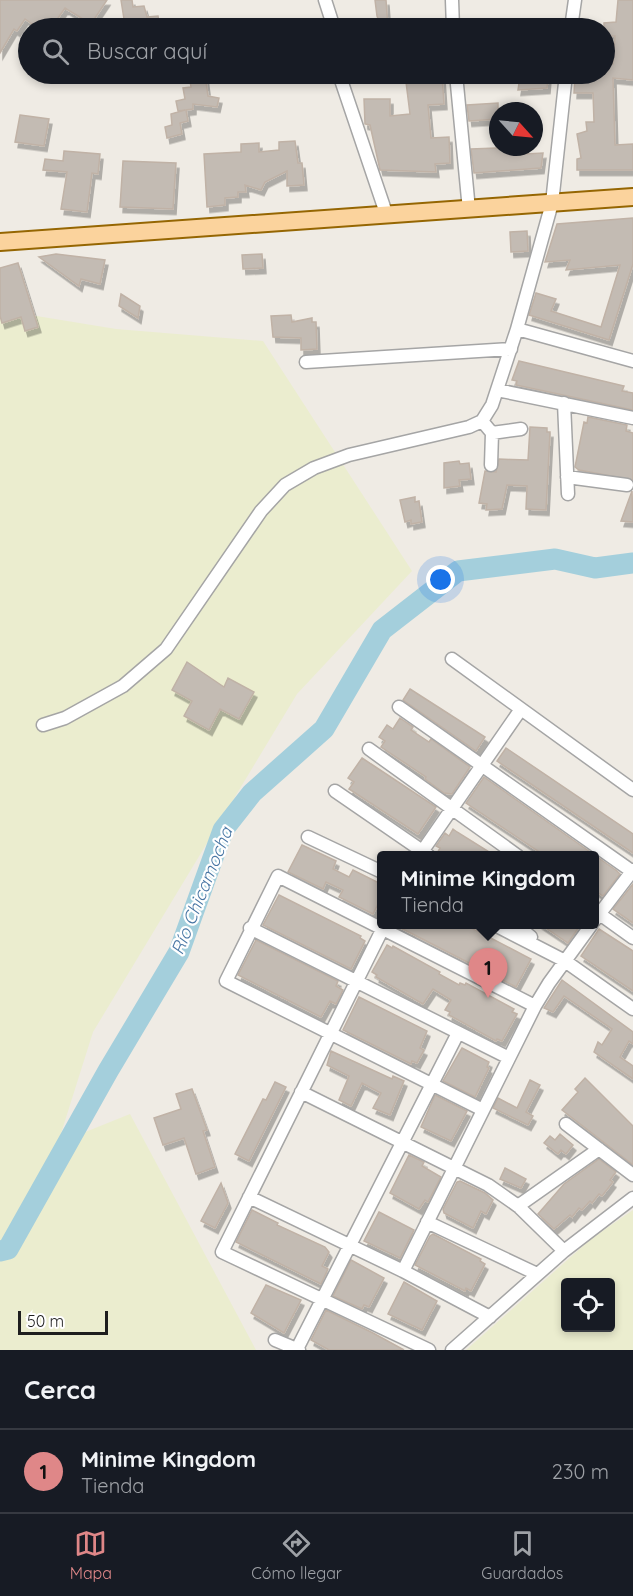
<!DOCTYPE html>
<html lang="es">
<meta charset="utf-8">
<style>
:root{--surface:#171b24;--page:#242831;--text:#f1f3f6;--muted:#9ea1a6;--line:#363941;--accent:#df8788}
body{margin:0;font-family:Quicksand,sans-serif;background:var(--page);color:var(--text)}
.controls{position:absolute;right:18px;bottom:18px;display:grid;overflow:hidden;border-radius:6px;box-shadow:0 3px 9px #0003}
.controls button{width:54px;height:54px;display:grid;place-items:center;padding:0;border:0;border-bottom:2px solid var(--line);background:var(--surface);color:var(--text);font:30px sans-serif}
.compass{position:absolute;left:489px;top:102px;width:54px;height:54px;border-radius:50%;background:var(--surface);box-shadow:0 3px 9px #0003;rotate:117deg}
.scale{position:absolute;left:18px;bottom:15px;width:90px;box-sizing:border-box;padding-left:6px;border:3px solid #1e1e1e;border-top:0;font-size:16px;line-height:21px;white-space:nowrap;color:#1e1e1e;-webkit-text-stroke:4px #fff;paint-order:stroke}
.you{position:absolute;left:441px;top:580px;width:21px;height:21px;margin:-15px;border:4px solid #fff;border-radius:50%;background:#1a73e8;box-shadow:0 0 0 9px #1a73e833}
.badge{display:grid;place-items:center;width:39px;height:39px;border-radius:50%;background:var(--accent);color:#111;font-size:20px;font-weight:700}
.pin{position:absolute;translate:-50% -50px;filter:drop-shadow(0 2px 3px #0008)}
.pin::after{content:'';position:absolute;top:32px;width:21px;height:18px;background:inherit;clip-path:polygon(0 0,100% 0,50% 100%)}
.popup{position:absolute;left:377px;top:851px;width:222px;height:78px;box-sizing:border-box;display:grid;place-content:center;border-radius:6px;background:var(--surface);filter:drop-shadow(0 2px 4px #0005);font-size:20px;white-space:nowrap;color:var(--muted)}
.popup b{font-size:22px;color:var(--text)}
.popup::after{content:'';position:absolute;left:50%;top:100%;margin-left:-12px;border:12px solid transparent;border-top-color:var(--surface)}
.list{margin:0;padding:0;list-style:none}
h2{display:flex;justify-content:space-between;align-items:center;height:78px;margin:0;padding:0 24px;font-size:26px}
h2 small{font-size:20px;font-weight:400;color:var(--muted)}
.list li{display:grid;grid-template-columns:39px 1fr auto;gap:18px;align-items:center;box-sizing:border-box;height:84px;padding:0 24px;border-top:2px solid var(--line)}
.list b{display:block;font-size:22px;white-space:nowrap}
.list p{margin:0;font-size:20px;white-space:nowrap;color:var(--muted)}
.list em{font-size:20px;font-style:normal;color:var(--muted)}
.icon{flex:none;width:33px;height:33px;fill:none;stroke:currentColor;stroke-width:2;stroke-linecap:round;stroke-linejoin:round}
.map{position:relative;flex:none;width:633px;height:1350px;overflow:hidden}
.search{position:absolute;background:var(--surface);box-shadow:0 3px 9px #0003;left:18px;right:18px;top:18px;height:66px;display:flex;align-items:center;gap:15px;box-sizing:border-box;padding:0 21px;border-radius:33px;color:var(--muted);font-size:22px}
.sheet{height:162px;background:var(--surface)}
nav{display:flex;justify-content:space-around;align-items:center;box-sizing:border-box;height:84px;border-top:2px solid var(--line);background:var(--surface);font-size:16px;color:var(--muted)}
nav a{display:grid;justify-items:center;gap:3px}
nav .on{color:var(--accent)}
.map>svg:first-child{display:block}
.farmland{fill:#ebedcf;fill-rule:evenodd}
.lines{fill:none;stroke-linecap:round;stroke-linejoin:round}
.river{stroke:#a4cfdc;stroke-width:21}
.building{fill:#c3bbb3;stroke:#c0b2a6;stroke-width:1.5;filter:url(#shadow)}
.minor-casing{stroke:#a5a5a5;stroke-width:15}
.major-casing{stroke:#956602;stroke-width:20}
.minor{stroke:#fff;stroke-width:12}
.major{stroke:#fbd39d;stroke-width:16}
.labels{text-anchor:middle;stroke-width:4.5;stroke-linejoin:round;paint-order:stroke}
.water-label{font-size:18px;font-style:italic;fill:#4876a4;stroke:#fff}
</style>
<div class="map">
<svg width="633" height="1350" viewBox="0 0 633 1350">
<defs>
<filter id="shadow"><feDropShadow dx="3" dy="5.5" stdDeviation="0" flood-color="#0004"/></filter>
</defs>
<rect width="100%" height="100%" fill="#efebe4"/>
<path class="farmland" d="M0 310 116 329 263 341 412 571 297 694 93 1032 58 1143 130 1114 256 1350H0Z
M633 1210V1350H466L591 1239ZM566 1282H610V1328H566Z"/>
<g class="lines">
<path class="river" d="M0 1251 8 1249 108 1071 179 952 223 830 252 793 324 729 382 630 458 571 555 559 595 568 633 563"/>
</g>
<path class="building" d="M0 0H107L91 24 65 8 51 28 44 25 38 28 25 19 17 31 14 29 0 53Z
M121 0H132L133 7 144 6 147 17 158 16 160 28H136L135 19H124Z
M375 0H386L388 28H382L377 16Z
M618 0H633V80L613 78 615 145 633 144V170H577V159L581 158 577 134 587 131 586 122H594L593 93H574L575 78H590V74H604L607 64H613L615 36H604V23L616 22Z
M205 74 208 96 219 98 217 107 193 104V109L186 110 188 121 180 123 182 134 167 138 165 127 172 125 171 114 185 110 178 111 176 101 185 99 183 88 191 87 189 75Z
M405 74H442L444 104 428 105 431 138 449 137 450 163 435 164 436 172 380 170 370 125 365 124 364 99H390V116L410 114Z
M548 76 547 88 518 90 520 77Z
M498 103V119L469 121 467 105Z
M20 115 49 119 44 146 15 142Z
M295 141 298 163H302L304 185 287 186V171L265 182 261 190 245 185 246 192H238V197L225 198V205L207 207 204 154 241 152V144L259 143V152L279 150V142Z
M525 147V154L543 153 541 168 474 173 471 149Z
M64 151 100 154 98 174 92 173 87 212 61 209 67 172 43 170 45 159 63 161Z
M123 161 176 163 173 209 120 207Z
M633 218V264L609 340 529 315 536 293 556 299 551 311 601 327 620 265 566 270 570 260 545 262 557 224Z
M527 231 528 251 511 252 510 232Z
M56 254 105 260 100 284 81 279 79 286 39 257Z
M262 254 263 268 243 269 242 255Z
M18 263 38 327 25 331 21 317 2 323 0 316V268Z
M121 294 140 306 138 318 119 306Z
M291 315 292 322 312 318V322H316L317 349 301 350V338L273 337 271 316Z
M519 361 624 386 622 391 633 393V410L516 385 517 381 512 380Z
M588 417 627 425 626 431 633 433V480L579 470 575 467 584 422 587 423Z
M530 427 547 428V432H550L546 510 526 509 527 486 507 485 502 509 486 510 487 504 479 503 485 471 496 472 499 459 528 460Z
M459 461 460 464 469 463 471 479 459 480 460 486 444 488V463Z
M632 491 633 522 621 521Z
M415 497V502L419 501 422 522 411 524V520L405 522 400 500Z
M187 662 224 687 228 678 254 692 239 719 220 709 209 730 184 716 192 701 172 690Z
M410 689 485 737 476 751 403 700Z
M400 718 413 727 411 730 429 742 431 739 470 767 452 794 444 793 425 779 426 777 381 747 385 741 379 737 387 725 393 729Z
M506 748 633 834V853L497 761Z
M362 758 436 807 418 834 349 789 354 782 348 778Z
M484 777 617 871 620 874 603 896 594 890V855H544L466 803Z
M453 829 457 832 494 855H436L440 848 436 846 445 833 449 836Z
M302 845 336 861 333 869 349 877 353 870 381 884V898L373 914 339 897 343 890 326 882 323 889 288 872Z
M633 884V923L613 909Z
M279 895 361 936 360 938 365 941 351 969 263 925Z
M393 924H464L531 959 516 987Z
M540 924H581L568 943Z
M599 929 633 951V991L581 956Z
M256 940 338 981 336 986 343 990 336 1004 330 1001 321 1017 238 975Z
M387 945 392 948 393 946 440 972 439 974 459 985 460 983 465 985 466 983 514 1009 512 1012 517 1014 502 1041 497 1039 496 1041 449 1015 450 1012 445 1010 451 1000 433 989 423 1004 376 977 377 975 372 972Z
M562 980 633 1032V1044L629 1041 620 1057 633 1066V1079L594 1052 598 1042 602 1045 612 1029 564 996 553 1012 544 1008Z
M359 997 427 1031 420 1048 424 1050 417 1063 412 1061 411 1064 343 1030Z
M462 1048 489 1062 487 1067 489 1068 475 1097 443 1081Z
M331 1051 392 1079 393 1076 404 1081 390 1115 373 1108 381 1093 362 1083 351 1106 339 1100 349 1076 327 1065Z
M585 1078 633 1126V1165L562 1110 578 1092 575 1089Z
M530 1080 540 1085 526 1112 533 1116 528 1125 493 1108 498 1098 517 1108Z
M275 1082 286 1087 249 1161 235 1154 263 1099 266 1100Z
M192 1089 207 1130 203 1131 215 1167 196 1174 184 1138 163 1145 154 1118 181 1109 176 1094Z
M435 1095 467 1111 451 1141 421 1127Z
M560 1134 573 1145 566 1154 561 1150 558 1154 544 1143 550 1136 555 1140Z
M409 1155 424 1162 422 1166 441 1177 428 1202 425 1200 419 1209 390 1193Z
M599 1159 616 1172 610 1180 613 1182 602 1196 599 1194 592 1203 590 1201 582 1210 579 1208 572 1217 570 1215 554 1229 538 1214 564 1184Z
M505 1168 526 1179 521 1188 500 1179Z
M460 1181 485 1193 493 1200 486 1214 481 1211 473 1228 444 1213 443 1209 457 1182Z
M221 1183 228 1203 215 1228 201 1221Z
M252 1210 278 1223 277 1225 325 1247 329 1252 322 1266 328 1269 321 1284 236 1242Z
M379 1212 414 1230 400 1258 364 1241Z
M433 1234 481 1259 480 1261 485 1264 471 1291 466 1288 465 1291 415 1265 430 1236Z
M351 1260 384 1278 369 1307 364 1305 362 1309 333 1296Z
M404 1282 437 1301 422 1330 388 1314Z
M266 1285 301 1300 284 1333 251 1313Z
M326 1310 373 1333 404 1350H329L311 1340Z"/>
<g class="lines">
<defs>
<path id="minor" d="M325 0 334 28
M452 0 453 28
M571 28 575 0
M339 74 387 216
M456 74 469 210
M517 329 633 361
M306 362 511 349
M497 390 633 418
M564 403 568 494
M482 421 492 433 491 465
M492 433 521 429
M567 477 627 485
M452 659 633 790
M399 707 633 872
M43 725 65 718 123 686 166 649 261 511 285 485 314 468 349 455 469 427 482 421 492 405 517 329 552 203 566 74
M369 749 518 856
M335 791 428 855
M308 837 382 872
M419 856 521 709
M594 910 633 938
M594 921 633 870
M385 924 222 1252 429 1350
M493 924 565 961 633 1009
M515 924 531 937
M250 928 509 1058
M301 1092 488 1185 518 1206 564 1251
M483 1110 226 981 278 876 535 1006
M566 1124 633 1175
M249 1197 403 1271 490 1317
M518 1206 599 1149
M427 1222 537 1274
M403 1271 535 1006 549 983 592 924
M275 1340 299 1350
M297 1349 458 1033
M452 1350 564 1251 633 1198"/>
<path id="major" d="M0 242 633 197"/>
</defs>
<use href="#minor" class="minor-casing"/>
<use href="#major" class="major-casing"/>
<use href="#minor" class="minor"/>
<use href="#major" class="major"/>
</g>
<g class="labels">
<g class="water-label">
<text transform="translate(202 891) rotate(-68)" y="6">Río Chicamocha</text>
</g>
</g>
</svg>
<div class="controls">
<button><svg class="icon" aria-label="locate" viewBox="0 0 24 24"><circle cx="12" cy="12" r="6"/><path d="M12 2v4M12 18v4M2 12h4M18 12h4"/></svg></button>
</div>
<svg class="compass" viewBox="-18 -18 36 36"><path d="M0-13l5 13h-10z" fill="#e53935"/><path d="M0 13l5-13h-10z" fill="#9ea1a6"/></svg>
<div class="scale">50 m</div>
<div class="you"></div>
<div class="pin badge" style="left:488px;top:998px">1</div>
<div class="popup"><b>Minime Kingdom</b>Tienda</div>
<div class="search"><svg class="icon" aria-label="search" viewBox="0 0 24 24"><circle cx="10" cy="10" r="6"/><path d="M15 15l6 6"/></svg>Buscar aquí</div>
</div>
<section class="sheet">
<h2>Cerca<small></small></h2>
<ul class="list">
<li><span class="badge">1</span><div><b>Minime Kingdom</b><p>Tienda</p></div><em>230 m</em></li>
</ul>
</section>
<nav>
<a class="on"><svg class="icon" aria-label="map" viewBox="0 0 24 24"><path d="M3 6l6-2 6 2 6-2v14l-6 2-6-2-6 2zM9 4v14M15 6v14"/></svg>Mapa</a>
<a><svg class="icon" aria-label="directions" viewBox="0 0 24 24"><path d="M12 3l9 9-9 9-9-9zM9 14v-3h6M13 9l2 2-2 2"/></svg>Cómo llegar</a>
<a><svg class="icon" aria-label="saved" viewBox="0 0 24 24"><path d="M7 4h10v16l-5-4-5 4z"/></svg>Guardados</a>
</nav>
